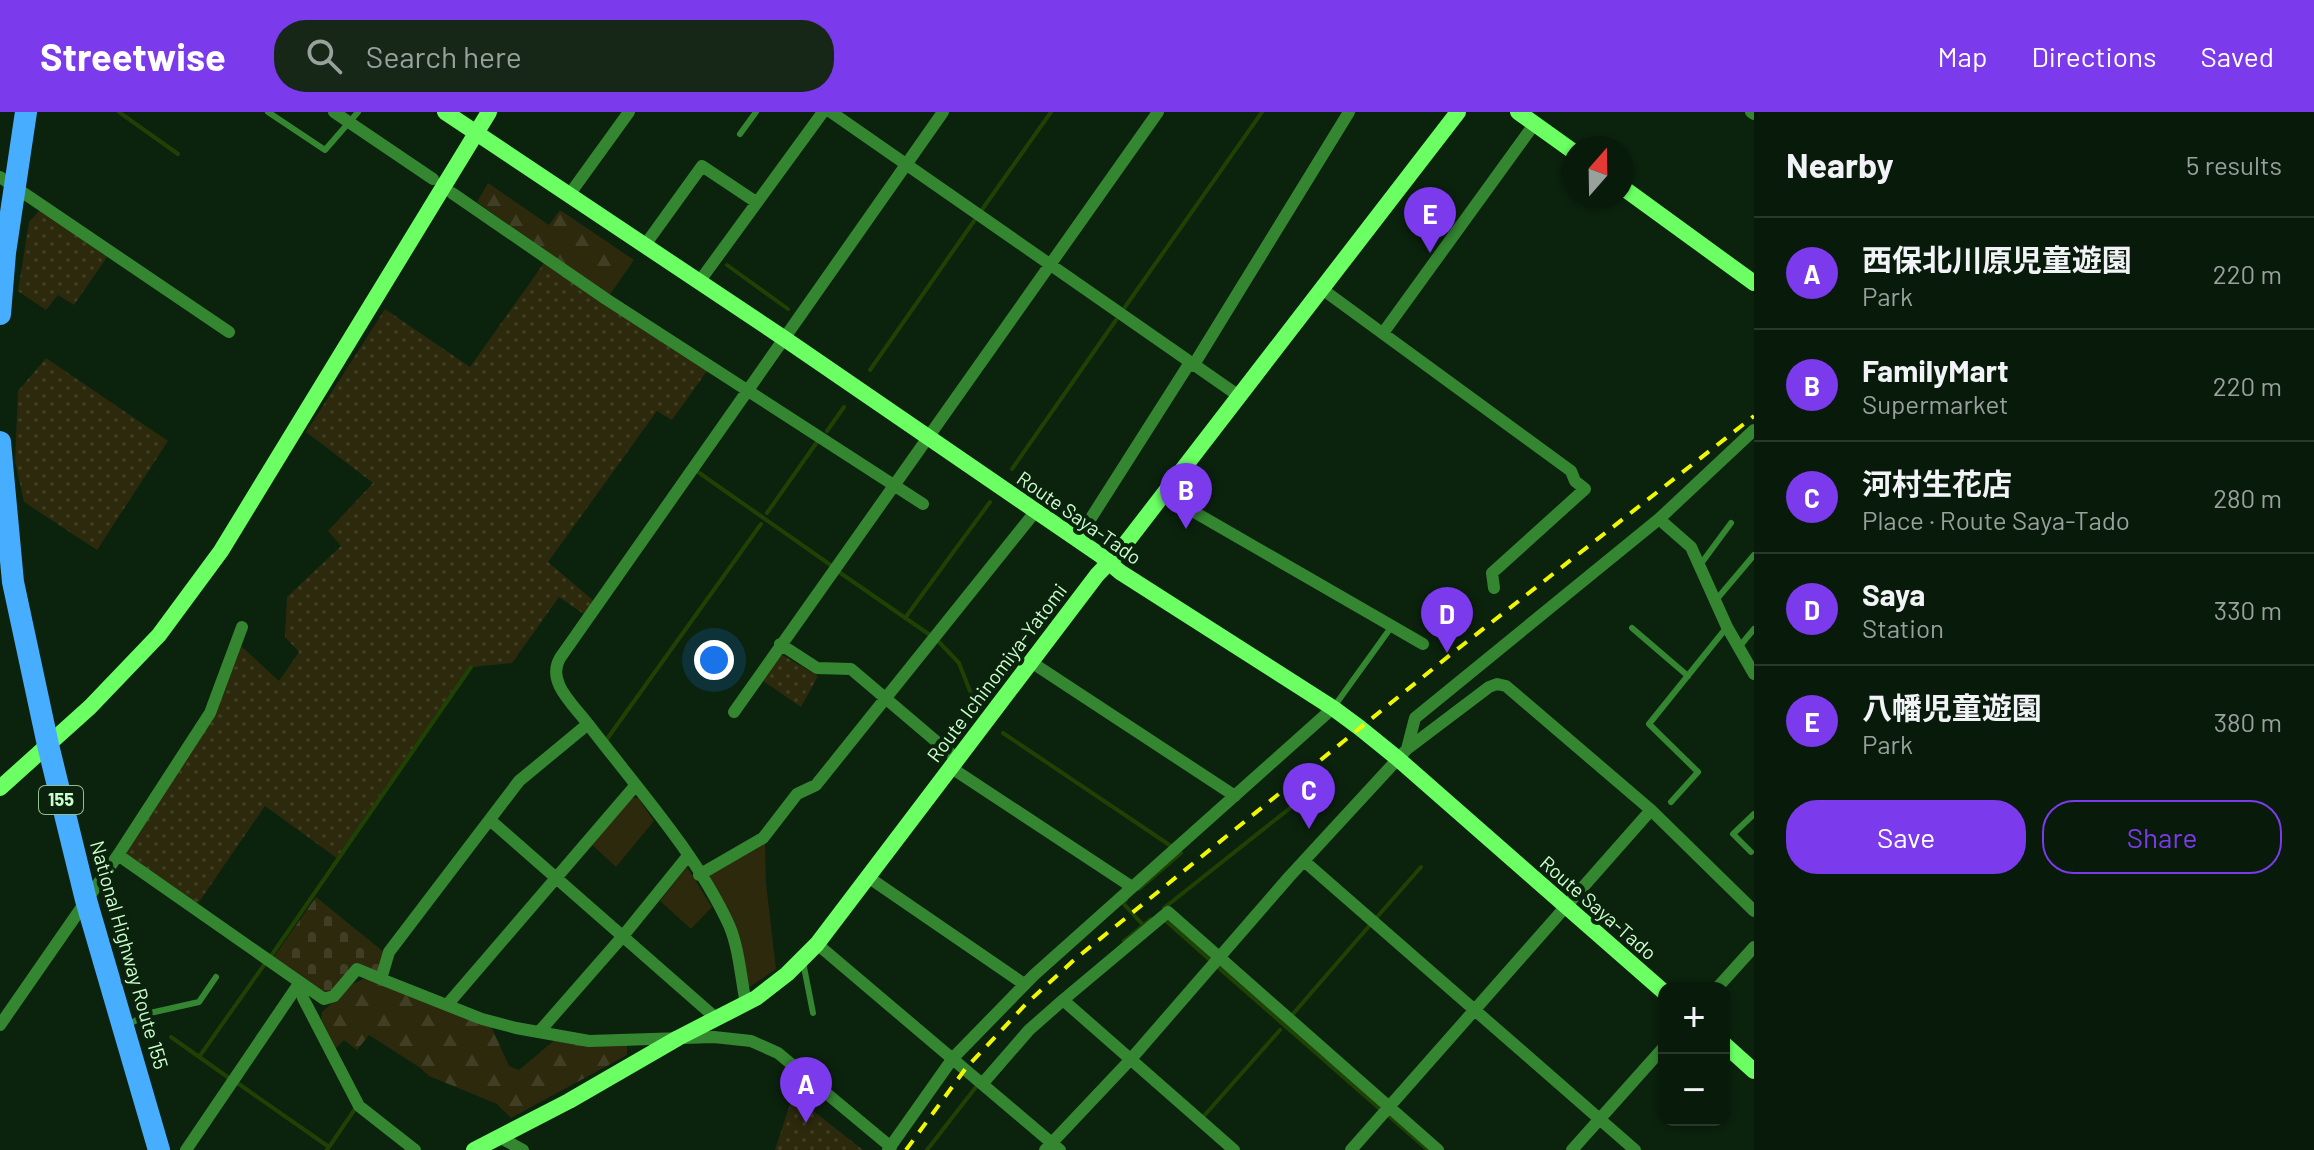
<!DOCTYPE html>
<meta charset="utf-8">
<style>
:root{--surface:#081a0a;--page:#162718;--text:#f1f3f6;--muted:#98a19c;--line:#29382b;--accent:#7c3aed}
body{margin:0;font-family:Barlow,"Noto Sans JP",sans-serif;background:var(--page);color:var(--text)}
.controls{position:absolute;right:24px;bottom:24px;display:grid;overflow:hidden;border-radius:16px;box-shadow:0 2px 6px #0004}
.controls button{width:72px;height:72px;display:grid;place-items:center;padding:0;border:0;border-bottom:2px solid var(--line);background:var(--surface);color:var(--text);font:40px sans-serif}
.compass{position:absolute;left:1562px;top:24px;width:72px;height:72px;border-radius:50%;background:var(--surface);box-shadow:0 2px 6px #0004;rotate:20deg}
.you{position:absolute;left:714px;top:548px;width:28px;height:28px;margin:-20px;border:6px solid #fff;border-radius:50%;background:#1a73e8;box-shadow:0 0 0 12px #1a73e833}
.badge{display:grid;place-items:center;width:52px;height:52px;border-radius:50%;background:var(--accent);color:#fff;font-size:26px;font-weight:700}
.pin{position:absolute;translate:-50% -66px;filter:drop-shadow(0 2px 4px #0008)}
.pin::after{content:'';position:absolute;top:42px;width:28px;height:24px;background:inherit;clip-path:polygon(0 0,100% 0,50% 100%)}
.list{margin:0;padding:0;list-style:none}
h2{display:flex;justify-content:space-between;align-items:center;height:104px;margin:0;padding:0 32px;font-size:34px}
h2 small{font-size:26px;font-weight:400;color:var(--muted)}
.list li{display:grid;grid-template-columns:52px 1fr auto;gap:24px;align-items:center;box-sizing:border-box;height:112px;padding:0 32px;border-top:2px solid var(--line)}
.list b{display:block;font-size:30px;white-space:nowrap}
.list p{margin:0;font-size:26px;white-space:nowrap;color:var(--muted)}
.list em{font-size:26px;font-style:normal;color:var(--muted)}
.actions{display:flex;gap:16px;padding:24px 32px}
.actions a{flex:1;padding:18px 0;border:2px solid var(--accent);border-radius:32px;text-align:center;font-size:28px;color:var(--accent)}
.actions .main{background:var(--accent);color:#fff}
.icon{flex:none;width:44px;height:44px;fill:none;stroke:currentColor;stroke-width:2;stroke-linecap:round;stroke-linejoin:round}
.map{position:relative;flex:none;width:1754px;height:1038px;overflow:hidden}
header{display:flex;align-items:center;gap:48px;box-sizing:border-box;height:112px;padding:0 40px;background:var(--accent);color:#fff}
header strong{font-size:38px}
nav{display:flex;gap:44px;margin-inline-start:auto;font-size:28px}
.search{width:560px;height:72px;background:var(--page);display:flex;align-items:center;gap:20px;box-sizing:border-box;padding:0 28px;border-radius:32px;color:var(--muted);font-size:30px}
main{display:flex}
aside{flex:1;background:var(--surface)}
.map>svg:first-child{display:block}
.grass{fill:url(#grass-dots)}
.forest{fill:url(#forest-firs)}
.cemetery{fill:url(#cemetery-stones)}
.garden{fill:#2c290d}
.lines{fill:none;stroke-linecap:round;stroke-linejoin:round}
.stream{stroke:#1f4204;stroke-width:4}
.lane{stroke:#348631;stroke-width:6}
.street{stroke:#348631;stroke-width:12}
.secondary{stroke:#6bff63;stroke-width:16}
.highway{stroke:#47adff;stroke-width:22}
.rail{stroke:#f1f700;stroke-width:4;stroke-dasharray:12 10;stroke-linecap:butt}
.labels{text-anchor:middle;stroke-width:8;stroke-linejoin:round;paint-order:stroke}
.shield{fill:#0b220d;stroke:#92bd94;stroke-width:2}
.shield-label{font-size:18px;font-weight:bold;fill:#ccffce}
.street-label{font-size:20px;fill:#ccffce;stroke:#0b220d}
</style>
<header>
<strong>Streetwise</strong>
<div class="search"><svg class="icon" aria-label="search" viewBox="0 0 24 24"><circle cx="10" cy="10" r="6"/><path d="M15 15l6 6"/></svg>Search here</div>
<nav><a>Map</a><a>Directions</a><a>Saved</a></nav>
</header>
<main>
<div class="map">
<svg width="1754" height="1038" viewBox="0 0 1754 1038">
<defs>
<pattern id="grass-dots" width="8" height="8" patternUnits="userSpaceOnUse" patternTransform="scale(2)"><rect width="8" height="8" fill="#2c290d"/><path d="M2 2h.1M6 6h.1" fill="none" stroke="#403e24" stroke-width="1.8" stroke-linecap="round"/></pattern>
<pattern id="forest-firs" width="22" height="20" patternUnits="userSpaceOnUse" patternTransform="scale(2)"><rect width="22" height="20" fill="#2c290d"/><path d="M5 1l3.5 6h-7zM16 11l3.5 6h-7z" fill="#403e24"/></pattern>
<pattern id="cemetery-stones" width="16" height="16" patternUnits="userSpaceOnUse" patternTransform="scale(2)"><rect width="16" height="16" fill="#2c290d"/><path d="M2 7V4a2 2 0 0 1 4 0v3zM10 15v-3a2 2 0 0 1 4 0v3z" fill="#403e24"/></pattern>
</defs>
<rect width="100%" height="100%" fill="#0b220d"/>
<path class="grass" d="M40 98 107 145 74 193 58 183 46 198 18 179 29 110Z
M544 151 707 259 672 308 657 299 548 450 594 489 585 503 559 485 512 551 471 555 338 747 265 694 197 793 123 742 213 604 240 533 279 569 299 540 285 525 287 485 341 434 328 419 373 371 306 320 385 197 470 255Z
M46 246 168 329 97 438 24 390 15 349 18 279Z
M779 541 818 564 801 595 760 567Z
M793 983 863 1038H775Z"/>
<path class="forest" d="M488 71 549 113 560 98 634 148 609 184 477 90Z
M363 867 376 869 491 914 509 954 519 958 556 927 627 932V943L511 1006 497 992 429 964 419 955 369 923 357 938 344 928 333 939 321 909 322 900 353 872Z"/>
<path class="cemetery" d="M316 785 385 841 379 863 355 852 331 880 323 881 273 846Z"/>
<path class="garden" d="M630 686H638L654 709 616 755 591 732Z
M765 731 766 771 776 857 748 876 706 765Z
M687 755 712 795 691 817 660 789Z"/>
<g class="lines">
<path class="stream" d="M119 0 178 42
M981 99 1051 0
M727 153 788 197
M1125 195 1262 0
M870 258 974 109
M827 319 844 295
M1012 357 1116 208
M698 360 832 454
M767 401 817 330
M839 460 930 523
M905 506 990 390
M939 530 959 551 975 592 979 595
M1003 621 1171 734
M607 627 761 412
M1139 777 1181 741
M1126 788 1123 791 1143 813
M1164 796 1328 666
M1377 805 1421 755
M1164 807 1210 848
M1124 829 1151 807
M271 844 471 555
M1219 856 1380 997
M1292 903 1370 813
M171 925 229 966
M199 945 264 853
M236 970 329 1035
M1388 1003 1428 1038
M1203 1005 1280 918
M327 1038 355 997
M927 1038 976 975"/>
<path class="lane" d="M268 0 325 38 358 0
M740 22 756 0
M1700 453 1731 411
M1716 488 1754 443
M1632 516 1688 564
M1739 535 1754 517
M1333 596 1392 514
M1671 690 1698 660 1649 612 1727 515
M1751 740 1733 722 1754 702
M803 850 813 901
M129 912 150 901 199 890 216 865"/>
<path class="street" d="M334 0 433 67
M831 0 1239 284
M1751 0 1754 2
M0 65 229 220
M452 81 606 187 923 392
M569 83 629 0
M645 133 702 54 756 90
M699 170 823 0
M1322 177 1571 359 1575 369 1585 377 1492 461 1494 476
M1383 221 1535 11
M1193 254 1349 0
M1163 382 1423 532
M1659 407 1691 435 1727 515 1754 562
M1077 428 1189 252
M780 532 817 556 851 557 957 647
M1031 550 1235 684
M734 600 1158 0
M588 612C636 675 696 741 729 813 739 836 741 867 746 892
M1407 637 1489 575 1497 572 1506 574 1651 698 1754 799
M950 655 1132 775
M490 708 717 907
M118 743 324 887 334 884 357 857 381 867 389 840 519 669 588 612C573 592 546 570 560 546L943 0
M1304 749 1635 1038
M699 763 763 726 797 682 816 673 1035 400
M868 765 1024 872
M817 832 1060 1038
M381 867 482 907 516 916 589 929 714 925 751 929 778 941 891 1035
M300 870 303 886 359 994 415 1038
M1717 876 1754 835
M447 893 635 674
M0 913 118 743 210 601 242 515
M539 920 623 824 687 745
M983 971 1029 918 1063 888
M499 1025 523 1038
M186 1038 300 870
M888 1038 953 946 1034 863 1333 596
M1045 1038 1131 947 1289 765 1407 637 1415 606 1659 407 1754 318
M1234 1038 1063 888 1168 800 1438 1038
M1351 1038 1651 698
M1572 1038 1664 935"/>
<path class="secondary" d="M445 0 785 227 1100 443 1120 460 1333 596 1360 616 1397 646 1664 880
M1518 0 1574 40
M1622 75 1754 171
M0 676 90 595 159 523 221 439 489 0
M1724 932 1754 959
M474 1038 569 989 678 926 756 886 787 862 817 832 1097 463 1119 440 1458 0"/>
<path class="highway" d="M0 202 5 141 26 0
M0 330 13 470 48 633 86 788 159 1038"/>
<path class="rail" d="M906 1038 966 956 1026 892 1074 848 1450 543 1754 304"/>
</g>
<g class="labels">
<rect class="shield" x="39" y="674" width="44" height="28" rx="6"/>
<g class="shield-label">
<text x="61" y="694">155</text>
</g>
<g class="street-label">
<text transform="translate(1079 406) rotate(35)" y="7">Route Saya-Tado</text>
<text transform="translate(997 561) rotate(-53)" y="7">Route Ichinomiya-Yatomi</text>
<text transform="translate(1598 796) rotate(41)" y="7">Route Saya-Tado</text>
<text transform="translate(129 843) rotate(74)" y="7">National Highway Route 155</text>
</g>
</g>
</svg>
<div class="controls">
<button>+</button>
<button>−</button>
</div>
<svg class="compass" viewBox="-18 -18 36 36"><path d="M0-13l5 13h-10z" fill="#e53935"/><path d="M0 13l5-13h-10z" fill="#98a19c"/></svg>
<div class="you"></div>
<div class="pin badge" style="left:806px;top:1011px">A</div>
<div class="pin badge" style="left:1186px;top:417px">B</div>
<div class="pin badge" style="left:1309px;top:717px">C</div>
<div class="pin badge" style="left:1447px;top:541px">D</div>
<div class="pin badge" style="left:1430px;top:141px">E</div>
</div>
<aside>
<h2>Nearby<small>5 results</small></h2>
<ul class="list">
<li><span class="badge">A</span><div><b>西保北川原児童遊園</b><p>Park</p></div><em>220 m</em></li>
<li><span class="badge">B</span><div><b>FamilyMart</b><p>Supermarket</p></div><em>220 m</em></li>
<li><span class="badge">C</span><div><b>河村生花店</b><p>Place · Route Saya-Tado</p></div><em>280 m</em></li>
<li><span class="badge">D</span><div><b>Saya</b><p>Station</p></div><em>330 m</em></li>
<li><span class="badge">E</span><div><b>八幡児童遊園</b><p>Park</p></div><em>380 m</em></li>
</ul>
<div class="actions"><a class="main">Save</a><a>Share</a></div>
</aside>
</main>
